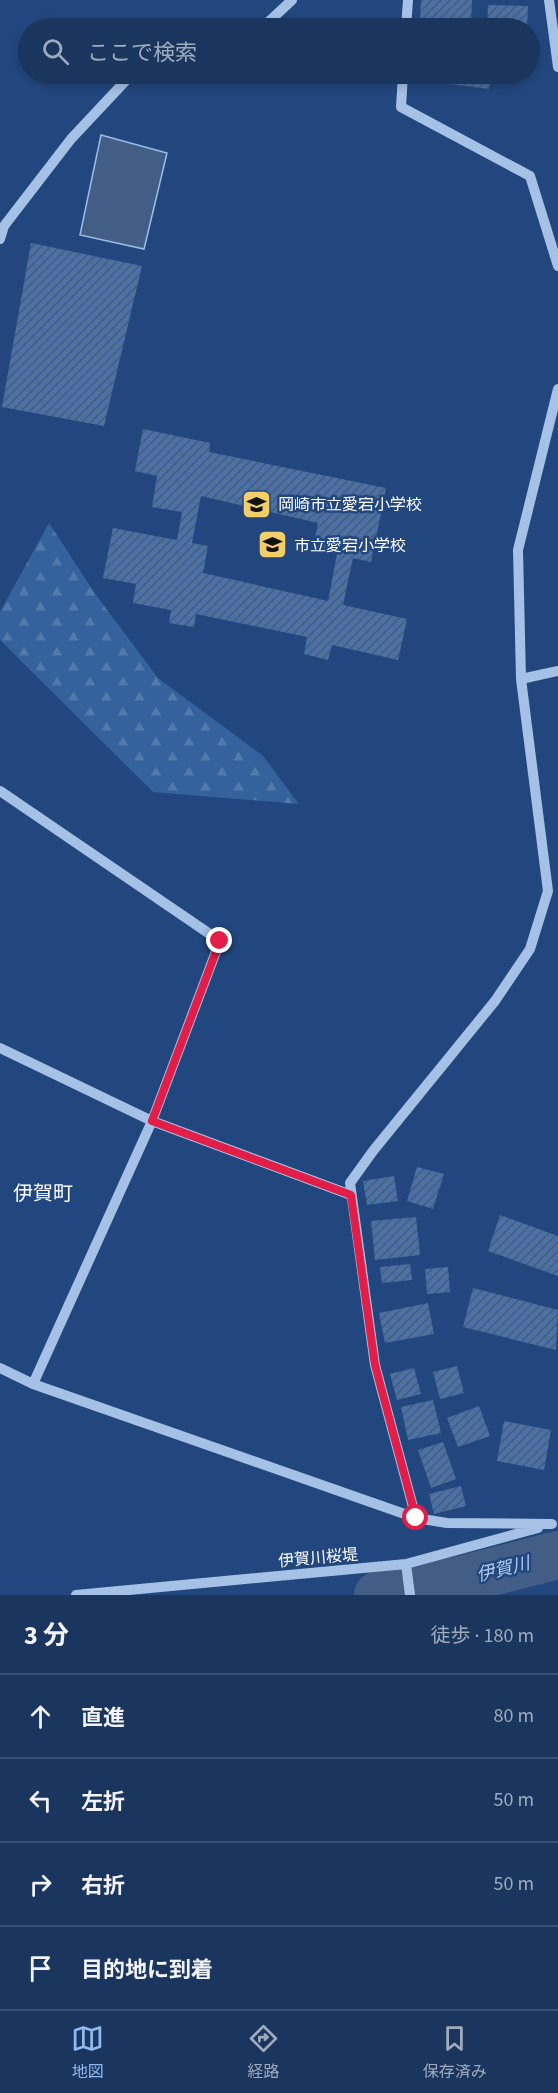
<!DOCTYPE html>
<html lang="ja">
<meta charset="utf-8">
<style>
:root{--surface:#1a355e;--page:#274067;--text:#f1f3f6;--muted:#9fabbc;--line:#385073;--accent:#90b9f0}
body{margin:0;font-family:"Source Sans 3","Noto Sans JP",sans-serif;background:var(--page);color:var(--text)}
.stop{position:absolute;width:18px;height:18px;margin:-14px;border:4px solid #e11d48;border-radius:50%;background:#fff}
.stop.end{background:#e11d48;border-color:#fff;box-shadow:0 2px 6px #0008}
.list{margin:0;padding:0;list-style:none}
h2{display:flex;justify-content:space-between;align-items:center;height:78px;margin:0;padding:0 24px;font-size:26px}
h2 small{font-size:20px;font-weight:400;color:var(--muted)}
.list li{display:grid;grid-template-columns:39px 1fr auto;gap:18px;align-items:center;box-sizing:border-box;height:84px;padding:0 24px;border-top:2px solid var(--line)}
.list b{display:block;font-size:22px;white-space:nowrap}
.list em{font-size:20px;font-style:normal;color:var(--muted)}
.icon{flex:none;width:33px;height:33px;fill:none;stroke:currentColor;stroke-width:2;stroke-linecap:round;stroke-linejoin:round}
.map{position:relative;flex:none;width:558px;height:1595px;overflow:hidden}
.search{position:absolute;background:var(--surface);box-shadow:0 3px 9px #0003;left:18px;right:18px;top:18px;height:66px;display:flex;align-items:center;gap:15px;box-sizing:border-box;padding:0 21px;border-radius:33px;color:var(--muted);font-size:22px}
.sheet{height:414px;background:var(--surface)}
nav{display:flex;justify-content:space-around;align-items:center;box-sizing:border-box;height:84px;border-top:2px solid var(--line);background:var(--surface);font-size:16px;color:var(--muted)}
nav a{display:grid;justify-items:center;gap:3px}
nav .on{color:var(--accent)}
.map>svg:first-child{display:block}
.forest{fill:url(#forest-firs)}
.water{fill:#425e86;stroke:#9abce8;stroke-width:1.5}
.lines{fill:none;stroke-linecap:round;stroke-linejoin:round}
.river{stroke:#425e86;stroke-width:48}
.building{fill:url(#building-hatch);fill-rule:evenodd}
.minor{stroke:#a6c1e6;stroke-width:10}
.route{stroke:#e11d48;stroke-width:8}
.labels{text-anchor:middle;stroke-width:5;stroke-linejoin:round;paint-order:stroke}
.poi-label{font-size:16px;fill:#fff;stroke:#22477e;text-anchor:start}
.street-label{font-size:16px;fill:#fff;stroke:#22477e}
.water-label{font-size:18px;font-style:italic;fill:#b1cbee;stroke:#22477e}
.quarter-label{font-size:20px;fill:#fff;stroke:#22477e}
</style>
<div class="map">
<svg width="558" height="1595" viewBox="0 0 558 1595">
<defs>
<pattern id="forest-firs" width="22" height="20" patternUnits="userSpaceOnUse" patternTransform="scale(1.5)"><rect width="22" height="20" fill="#35619c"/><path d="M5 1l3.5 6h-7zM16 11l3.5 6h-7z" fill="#5379ab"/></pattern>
<pattern id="building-hatch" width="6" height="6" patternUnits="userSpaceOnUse" patternTransform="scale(1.5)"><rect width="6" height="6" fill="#4a71a7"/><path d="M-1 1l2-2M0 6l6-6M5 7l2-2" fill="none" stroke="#4b5b70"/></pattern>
</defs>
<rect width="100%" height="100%" fill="#22477e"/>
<path class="forest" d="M49 523 96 595 158 678 263 756 299 804 153 792 0 640V612Z"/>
<path class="water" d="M101 135 167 153 144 249 80 235Z"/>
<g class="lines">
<path class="river" d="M378 1595 464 1579 558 1555"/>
</g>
<path class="building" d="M421 0H472L471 23 420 21Z
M488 5 528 6 527 28H487Z
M426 74H491L489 89 425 81Z
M31 243 142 266 104 426 2 407Z
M143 429 210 443 209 452 386 488 371 562 353 558 343 605 407 619 398 660 332 645 328 660 304 654 307 637 196 614 194 627 169 623 171 610 133 603 136 584 103 578 113 528 177 540 182 512 152 507 157 476 135 471ZM201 496 318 523 313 549 337 554 328 601 203 573 208 546 192 543Z
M417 1167 444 1174 433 1209 407 1201Z
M394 1176 398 1201 367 1205 363 1181Z
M500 1215 558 1236V1276L488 1251Z
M416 1217 420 1255 375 1260 371 1221Z
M410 1264 412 1280 382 1283 380 1267Z
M448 1267 450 1292 427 1294 425 1269Z
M473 1288 558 1310 556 1350 463 1327Z
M428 1303 434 1334 385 1343 379 1313Z
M457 1366 464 1393 440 1399 433 1372Z
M414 1368 421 1394 397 1400 390 1374Z
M433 1400 441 1433 408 1440 401 1407Z
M479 1406 490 1436 458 1447 447 1418Z
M504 1421 551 1430 544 1470 497 1461Z
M443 1442 456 1479 431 1488 418 1450Z
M461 1486 466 1506 434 1514 429 1494Z"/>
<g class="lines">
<path class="minor" d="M549 0 558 67
M262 28 292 0
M406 28 408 0
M403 74 401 107 530 176 558 266
M0 239 4 226 71 139 131 75 134 74
M521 679 558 671
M0 791 220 941 152 1121 33 1384
M0 1048 152 1121 351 1195
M0 1368 33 1384 416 1518 447 1523 552 1524
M416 1518 375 1365 350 1183 373 1151 495 1001 530 949 548 891 521 679 518 550 558 389
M406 1564 410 1595
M76 1595 406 1564 538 1528"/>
</g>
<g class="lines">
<path class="route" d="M220 941 152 1121 351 1195 375 1365 416 1518"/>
</g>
<defs>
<symbol id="school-square" viewBox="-11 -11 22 22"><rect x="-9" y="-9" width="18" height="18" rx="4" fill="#f2ce68" stroke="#22477e"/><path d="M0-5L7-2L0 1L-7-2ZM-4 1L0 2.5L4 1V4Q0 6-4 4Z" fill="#111"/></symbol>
</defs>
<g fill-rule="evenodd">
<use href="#school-square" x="240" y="488" width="33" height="33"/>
<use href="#school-square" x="256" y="528" width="33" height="33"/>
</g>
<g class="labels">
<g class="poi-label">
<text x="278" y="510">岡崎市立愛宕小学校</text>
<text x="294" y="551">市立愛宕小学校</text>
</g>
<g class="street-label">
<text transform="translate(318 1557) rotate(-5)" y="6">伊賀川桜堤</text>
</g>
<g class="water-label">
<text transform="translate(503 1569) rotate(-14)" y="6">伊賀川</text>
</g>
<g class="quarter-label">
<text x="43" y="1200">伊賀町</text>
</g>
</g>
</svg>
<div class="stop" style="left:416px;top:1518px"></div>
<div class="stop end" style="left:220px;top:941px"></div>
<div class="search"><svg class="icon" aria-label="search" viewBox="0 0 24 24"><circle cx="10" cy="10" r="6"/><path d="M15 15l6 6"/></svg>ここで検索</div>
</div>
<section class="sheet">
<h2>3 分<small>徒歩 · 180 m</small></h2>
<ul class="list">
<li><svg class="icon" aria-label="ahead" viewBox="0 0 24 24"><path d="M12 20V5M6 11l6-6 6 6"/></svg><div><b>直進</b></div><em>80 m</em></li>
<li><svg class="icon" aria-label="left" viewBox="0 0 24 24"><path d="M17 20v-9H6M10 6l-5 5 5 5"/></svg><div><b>左折</b></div><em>50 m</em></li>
<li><svg class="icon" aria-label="right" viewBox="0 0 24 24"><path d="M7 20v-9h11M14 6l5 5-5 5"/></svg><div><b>右折</b></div><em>50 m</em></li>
<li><svg class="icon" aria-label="arrive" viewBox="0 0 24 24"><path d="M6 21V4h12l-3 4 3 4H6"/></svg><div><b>目的地に到着</b></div></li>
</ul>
</section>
<nav>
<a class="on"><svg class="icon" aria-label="map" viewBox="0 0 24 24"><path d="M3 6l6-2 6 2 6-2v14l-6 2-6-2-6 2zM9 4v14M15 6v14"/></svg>地図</a>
<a><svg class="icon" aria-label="directions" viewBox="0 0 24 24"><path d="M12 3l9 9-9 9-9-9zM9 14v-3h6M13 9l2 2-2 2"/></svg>経路</a>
<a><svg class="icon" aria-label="saved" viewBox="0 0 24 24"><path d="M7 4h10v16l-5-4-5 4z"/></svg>保存済み</a>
</nav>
